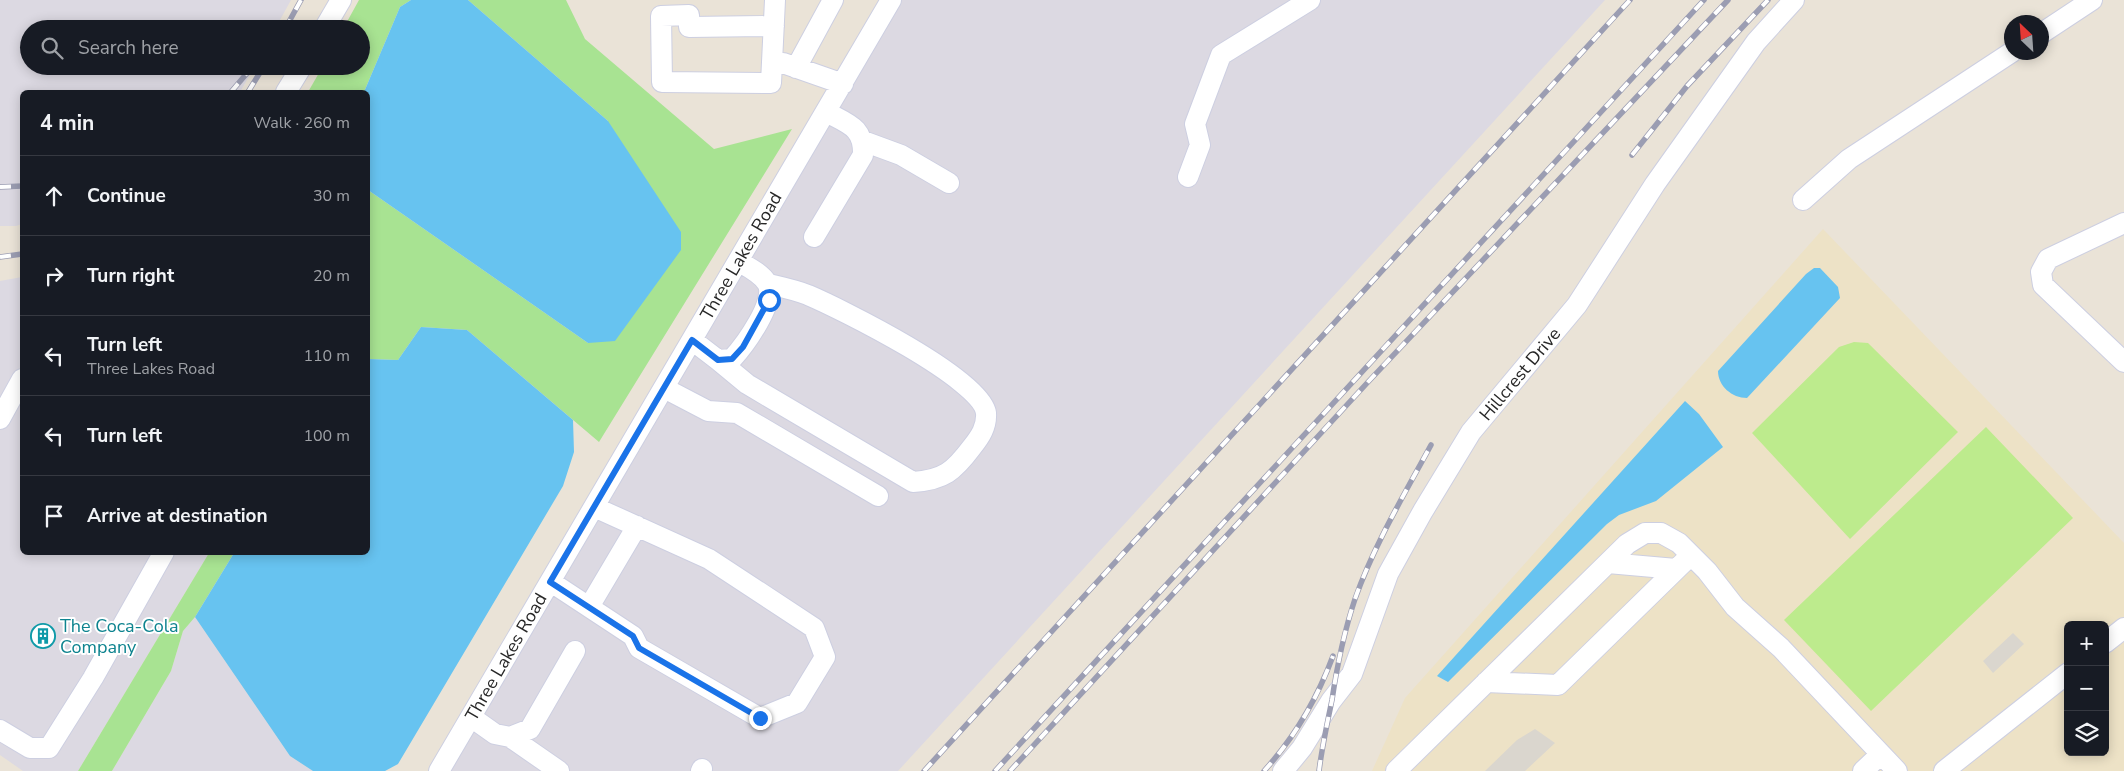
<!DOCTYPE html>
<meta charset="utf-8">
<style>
:root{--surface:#171b24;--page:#242831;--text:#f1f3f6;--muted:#9ea1a6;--line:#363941}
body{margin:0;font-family:"Nunito Sans",sans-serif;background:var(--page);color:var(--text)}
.controls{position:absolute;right:15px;bottom:15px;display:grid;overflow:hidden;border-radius:8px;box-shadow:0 2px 12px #0003}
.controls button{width:45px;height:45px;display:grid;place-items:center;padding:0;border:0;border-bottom:1px solid var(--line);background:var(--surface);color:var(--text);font:25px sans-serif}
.compass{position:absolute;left:2004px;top:15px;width:45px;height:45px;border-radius:50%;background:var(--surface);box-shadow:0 2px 12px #0003;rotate:335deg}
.stop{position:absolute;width:15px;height:15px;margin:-11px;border:4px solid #1a73e8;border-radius:50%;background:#fff}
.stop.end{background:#1a73e8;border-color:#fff;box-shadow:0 1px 5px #0008}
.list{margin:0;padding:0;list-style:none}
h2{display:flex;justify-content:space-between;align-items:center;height:65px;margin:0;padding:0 20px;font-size:21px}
h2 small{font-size:16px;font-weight:400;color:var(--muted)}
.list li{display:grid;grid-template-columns:32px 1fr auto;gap:15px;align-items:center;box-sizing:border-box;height:80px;padding:0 20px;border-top:1px solid var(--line)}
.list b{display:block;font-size:19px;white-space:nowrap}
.list p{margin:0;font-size:16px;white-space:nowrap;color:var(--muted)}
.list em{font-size:16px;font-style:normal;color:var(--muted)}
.icon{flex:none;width:28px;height:28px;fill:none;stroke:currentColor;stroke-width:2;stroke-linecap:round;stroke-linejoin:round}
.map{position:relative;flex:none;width:2124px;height:771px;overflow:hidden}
.search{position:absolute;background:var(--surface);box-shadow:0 2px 12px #0003;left:20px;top:20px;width:350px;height:55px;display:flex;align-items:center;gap:12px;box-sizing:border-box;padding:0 18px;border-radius:28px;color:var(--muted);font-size:19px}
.panel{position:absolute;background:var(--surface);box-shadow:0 2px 12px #0003;left:20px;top:90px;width:350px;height:465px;border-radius:8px}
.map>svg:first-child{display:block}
.industrial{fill:#dcd9e2}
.education{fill:#ede2c6;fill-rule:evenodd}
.green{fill:#a8e392}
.pitch{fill:#bdeb8d}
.plaza{fill:#dad6ce}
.water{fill:#67c3f0}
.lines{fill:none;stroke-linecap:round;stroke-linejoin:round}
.minor-casing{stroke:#cdcfe1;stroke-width:22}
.minor{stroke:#fff;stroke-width:20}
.rail-casing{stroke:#9b9db2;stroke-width:5.5}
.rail{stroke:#fff;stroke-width:4;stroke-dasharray:11;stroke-linecap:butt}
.route{stroke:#1a73e8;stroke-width:6}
.labels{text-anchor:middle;stroke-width:4;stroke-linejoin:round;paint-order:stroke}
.street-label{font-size:18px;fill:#272727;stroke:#fff}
.culture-label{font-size:18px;fill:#0d838f;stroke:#fff;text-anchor:start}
</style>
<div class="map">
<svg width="2124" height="771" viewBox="0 0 2124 771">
<rect width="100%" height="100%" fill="#eae3d7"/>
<path class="industrial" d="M0 0H291L275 29H29V66H255L240 92H22V224L16 226H0Z
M891 0H1605L898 771H439Z
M22 277V552L209 553 78 771H23L0 755V281Z
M195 617 290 756 313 771H112L171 671 183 631Z"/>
<path class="education" d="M1823 229 2124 543V771H1372L1405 698ZM2068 625H2105V752H2068Z"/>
<path class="green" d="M359 0H411L400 7 364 92H308L323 66H361V29H343Z
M468 0H566L585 39 714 149 792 129 599 442 467 330 421 327 398 360 368 359V190L588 343 608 121Z
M209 553H234L195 617 183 631 171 671 112 771H78Z"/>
<path class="pitch" d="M1854 342 1868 343 1958 432 1850 539 1752 433 1839 347Z
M1986 427 2073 518 1871 711 1784 620Z"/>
<path class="plaza" d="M2013 633 2024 644 1993 673 1983 661Z
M1535 729 1555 743 1525 771H1485L1517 740Z"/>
<path class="water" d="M411 0H468L608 121 681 232V250L615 341 588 343 368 190V92H364L400 7Z
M1814 268H1820L1838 287 1840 298 1747 398C1732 398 1718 386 1718 371L1806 274Z
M421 327 467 330 573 420 574 452 563 486 398 764 385 771H313L290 756 195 617 234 553 368 552V359L398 360Z
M1685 401 1699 414 1723 447 1656 501 1619 515 1607 524 1448 682 1437 676Z"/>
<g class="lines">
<defs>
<path id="minor" d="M774 26 689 27V15L661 16 662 82 771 83 775 0
M324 29 341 0
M2042 33 2092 0
M783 63 843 84
M796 68 833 0
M286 92 302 66
M863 141 901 155 949 183
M1188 177 1200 145 1195 124 1221 55 1310 0
M1803 200 1849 159 2012 52
M2124 223 2048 259 2041 272 2043 285 2124 362
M814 237 863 155C864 127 848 124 826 112
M692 340 718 360 732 359C744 346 778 300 767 283 761 273 748 267 738 261
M718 360 747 384 913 482C944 480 954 471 972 447 980 437 987 427 986 413 982 379 841 309 808 295 795 290 781 287 768 284
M664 388 708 411 737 413 878 496
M0 419 22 379
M1608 563 1676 569
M551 582 633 636 639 648 760 718 797 703 825 657 814 628 709 559 594 507
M589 607 637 526
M2105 643 2124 628
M1486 682 1558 685 1691 555
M471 717 495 734 510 737 530 729 575 651
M0 730 30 748H49L93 678 164 552
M510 737 559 771
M439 771 891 0
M701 771 702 769
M1283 771 1302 748 1331 701 1352 674 1388 574 1423 511 1471 432 1577 305 1655 184 1756 42 1794 0
M1396 771 1627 544 1645 533H1661L1679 543 1707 571 1735 607 1781 648 1881 754
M1863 771 1881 754 1897 771
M1944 771 2068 673"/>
</defs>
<use href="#minor" class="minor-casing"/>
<use href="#minor" class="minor"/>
<defs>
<path id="rail" d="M285 29 301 0
M231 92 253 66
M248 92 264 66
M1632 155 1687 86 1768 0
M0 187 22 186
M0 257 22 254
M924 771 1630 0
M995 771 1704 0
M1010 771 1368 382 1728 0
M1264 771C1295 737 1317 699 1333 656
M1319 771C1322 747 1327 724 1332 700 1337 666 1344 632 1355 599 1374 545 1404 495 1431 445"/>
</defs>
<use href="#rail" class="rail-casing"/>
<use href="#rail" class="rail"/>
</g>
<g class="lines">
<path class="route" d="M760 718 639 648 633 636 550 582 692 340 718 360 732 359 743 347 769 300"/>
</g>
<defs>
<symbol id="building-ring" viewBox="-11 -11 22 22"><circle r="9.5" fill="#fff" stroke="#0f9aa8" stroke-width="1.5"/><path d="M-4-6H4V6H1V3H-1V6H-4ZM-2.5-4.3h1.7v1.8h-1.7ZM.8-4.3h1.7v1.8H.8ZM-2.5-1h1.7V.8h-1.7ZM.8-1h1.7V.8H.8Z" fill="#0f9aa8"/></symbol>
</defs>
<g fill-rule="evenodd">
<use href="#building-ring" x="29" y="622" width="28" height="28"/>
</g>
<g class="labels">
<g class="street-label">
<text transform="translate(741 256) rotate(-60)" y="6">Three Lakes Road</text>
<text transform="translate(1520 374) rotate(-50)" y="6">Hillcrest Drive</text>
<text transform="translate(506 657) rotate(-60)" y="6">Three Lakes Road</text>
</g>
<g class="culture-label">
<text x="60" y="632">The Coca-Cola<tspan x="60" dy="21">Company</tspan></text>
</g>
</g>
</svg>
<div class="controls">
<button>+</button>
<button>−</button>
<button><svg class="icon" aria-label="layers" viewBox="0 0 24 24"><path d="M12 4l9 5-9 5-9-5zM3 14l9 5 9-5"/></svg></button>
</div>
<svg class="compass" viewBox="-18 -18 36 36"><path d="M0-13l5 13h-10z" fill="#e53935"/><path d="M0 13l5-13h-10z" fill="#9ea1a6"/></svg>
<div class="stop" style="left:769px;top:300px"></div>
<div class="stop end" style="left:760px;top:718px"></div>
<div class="search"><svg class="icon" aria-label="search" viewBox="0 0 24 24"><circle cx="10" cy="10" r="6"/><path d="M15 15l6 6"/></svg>Search here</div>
<section class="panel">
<h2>4 min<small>Walk · 260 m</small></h2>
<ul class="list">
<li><svg class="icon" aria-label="ahead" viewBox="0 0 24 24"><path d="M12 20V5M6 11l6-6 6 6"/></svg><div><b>Continue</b></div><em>30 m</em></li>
<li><svg class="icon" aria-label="right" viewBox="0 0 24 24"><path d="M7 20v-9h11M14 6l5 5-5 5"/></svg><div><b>Turn right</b></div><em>20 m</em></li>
<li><svg class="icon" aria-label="left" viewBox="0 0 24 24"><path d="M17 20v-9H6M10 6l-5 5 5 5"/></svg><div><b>Turn left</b><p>Three Lakes Road</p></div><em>110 m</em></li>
<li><svg class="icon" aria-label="left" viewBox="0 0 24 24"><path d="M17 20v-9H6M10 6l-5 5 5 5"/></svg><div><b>Turn left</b></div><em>100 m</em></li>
<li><svg class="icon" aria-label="arrive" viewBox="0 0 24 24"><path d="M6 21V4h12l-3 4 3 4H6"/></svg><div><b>Arrive at destination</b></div></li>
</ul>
</section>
</div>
